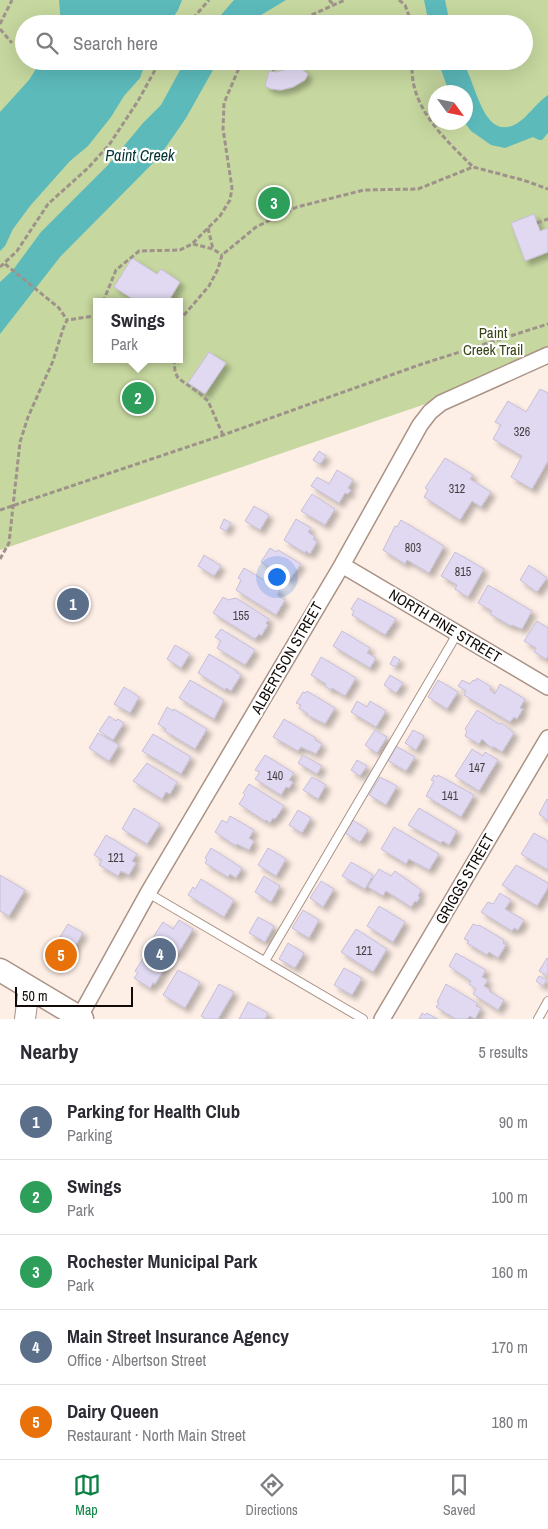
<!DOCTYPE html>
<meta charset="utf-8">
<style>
:root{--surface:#fff;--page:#f7f7f7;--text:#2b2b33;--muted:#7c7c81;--line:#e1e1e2;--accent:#0b8043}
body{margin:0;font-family:"Archivo Narrow",sans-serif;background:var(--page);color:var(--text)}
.compass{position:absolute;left:428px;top:85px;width:45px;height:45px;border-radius:50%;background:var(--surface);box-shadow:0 5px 20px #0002;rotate:123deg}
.scale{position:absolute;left:15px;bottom:12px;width:118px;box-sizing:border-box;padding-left:5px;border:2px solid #110a06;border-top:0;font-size:14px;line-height:18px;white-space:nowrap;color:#110a06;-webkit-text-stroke:4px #fff;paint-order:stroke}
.you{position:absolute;left:276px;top:576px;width:18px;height:18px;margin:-12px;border:4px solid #fff;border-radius:50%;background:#1a73e8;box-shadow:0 0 0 8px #1a73e833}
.badge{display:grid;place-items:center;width:32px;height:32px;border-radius:50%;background:var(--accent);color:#fff;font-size:16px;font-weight:700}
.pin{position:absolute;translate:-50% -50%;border:2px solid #fff;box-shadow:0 1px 5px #0006}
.popup{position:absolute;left:93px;top:298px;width:90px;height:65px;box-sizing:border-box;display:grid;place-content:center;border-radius:0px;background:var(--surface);filter:drop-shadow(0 1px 4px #0005);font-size:16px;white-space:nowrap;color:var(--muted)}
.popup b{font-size:19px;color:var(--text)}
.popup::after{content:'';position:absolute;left:50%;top:100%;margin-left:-10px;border:10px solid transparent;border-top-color:var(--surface)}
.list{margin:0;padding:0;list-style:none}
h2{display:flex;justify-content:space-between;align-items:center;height:65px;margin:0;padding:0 20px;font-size:21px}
h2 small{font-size:16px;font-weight:400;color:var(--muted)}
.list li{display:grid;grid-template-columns:32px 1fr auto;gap:15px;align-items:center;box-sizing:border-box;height:75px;padding:0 20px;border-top:1px solid var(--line)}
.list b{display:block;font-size:19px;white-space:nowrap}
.list p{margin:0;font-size:16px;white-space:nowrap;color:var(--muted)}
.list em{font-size:16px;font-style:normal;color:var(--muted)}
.icon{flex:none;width:28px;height:28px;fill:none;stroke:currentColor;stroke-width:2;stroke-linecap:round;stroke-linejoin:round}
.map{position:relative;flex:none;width:548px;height:1019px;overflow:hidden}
.search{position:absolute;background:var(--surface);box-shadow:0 5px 20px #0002;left:15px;right:15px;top:15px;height:55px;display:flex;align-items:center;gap:12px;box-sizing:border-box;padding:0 18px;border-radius:28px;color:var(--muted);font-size:19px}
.sheet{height:440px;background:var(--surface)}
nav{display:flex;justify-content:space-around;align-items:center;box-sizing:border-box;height:70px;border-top:1px solid var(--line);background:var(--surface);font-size:14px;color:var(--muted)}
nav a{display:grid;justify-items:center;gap:2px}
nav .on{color:var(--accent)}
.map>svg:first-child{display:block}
.green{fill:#c6d79f;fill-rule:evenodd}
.water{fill:#5cbabb}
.building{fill:#e0d9f1;stroke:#c6bfd6;filter:url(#shadow)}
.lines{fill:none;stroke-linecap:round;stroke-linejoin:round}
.service-casing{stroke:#aa9386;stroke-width:10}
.minor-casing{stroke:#aa9386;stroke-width:18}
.secondary-casing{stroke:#aa9386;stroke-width:22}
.primary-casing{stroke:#aa9386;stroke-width:25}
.path{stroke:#9e928b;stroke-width:3;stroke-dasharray:5 2.5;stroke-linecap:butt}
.service{stroke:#fff;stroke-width:8}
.minor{stroke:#fff;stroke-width:15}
.secondary{stroke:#fff;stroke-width:20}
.primary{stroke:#fff;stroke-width:22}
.labels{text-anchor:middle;stroke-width:4.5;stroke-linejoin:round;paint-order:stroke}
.number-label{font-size:12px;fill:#453e41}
.park-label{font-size:15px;fill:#374313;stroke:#fff}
.street-label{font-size:15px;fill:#110a06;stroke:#fff}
.water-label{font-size:16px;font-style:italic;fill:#043334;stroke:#fff}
</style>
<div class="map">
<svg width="548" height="1019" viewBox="0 0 548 1019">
<defs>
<filter id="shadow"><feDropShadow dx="4.5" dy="4.5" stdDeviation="2.5" flood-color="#0004"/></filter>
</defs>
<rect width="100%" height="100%" fill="#fdeee6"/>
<path class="green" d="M0 0H548V362L0 550ZM24 24H524V61H24ZM436 92H466V122H436ZM97 302H179V359H97Z"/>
<path class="water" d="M59 0H182L178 10 169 24H61Z
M234 0H286L246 24H213Z
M424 0H445L450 24H429Z
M41 61H146L140 78 124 96 111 117 88 146 70 161 30 206 13 229 5 246 0 251V112L29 80Z
M185 61H218L186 118 159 157 60 257 0 334V282L13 270 41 232 108 165 143 123 161 105Z
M438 61H463C466 69 470 76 472 83 479 100 489 139 516 124 528 117 536 103 548 95V133L542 140H539L533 137 505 148 491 145 471 131 465 123 466 92H449Z"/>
<path class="building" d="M297 65 308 74 305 80 293 87 281 90 271 89 265 86 269 71 276 72 293 68Z
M534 214 540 231 548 228V252L525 261 511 223Z
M132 258 157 274 161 269 180 282 168 302H137L114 287Z
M209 352 226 363 205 394 188 383Z
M540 389 548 393V461L532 489 511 477 522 456 493 439 501 425 495 422 508 401 526 412Z
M319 451 326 456 320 464 313 460Z
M445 458 473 475 470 479 491 492 481 507 472 501 460 520 424 497 428 490 425 488Z
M337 470 353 480 348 488 351 490 348 494 345 493 339 503 311 486 317 477 329 484Z
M312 494 335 509 325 525 301 511Z
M254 506 269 515 260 530 245 521Z
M224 519 231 523 226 531 220 528Z
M296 519 311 528 308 532 315 537 313 539 317 542 310 554 306 551 305 553 284 540Z
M401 520 444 546 429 573 407 560 405 564 383 550 395 526 397 527Z
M270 548 276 552 278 550 301 564 289 580 261 562Z
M455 552 484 569 468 597 455 589 457 585 441 576Z
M204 555 221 566 214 576 198 566Z
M529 565 547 578 537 592 520 580Z
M244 568 280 590 277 595 285 600 276 615 236 590 241 580 238 578Z
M488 585 532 611 522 629 512 625 511 626 490 614 492 611 478 603Z
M223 597 228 600 236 598 269 619 266 623 268 625 261 636 259 634 255 639 213 613Z
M358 598 396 619 385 635 352 615 354 611 351 609Z
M537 621 548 628V657L546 659 534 652 536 648 524 641Z
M221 629 255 650 245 665 217 648 221 641 215 637Z
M342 631 370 648 367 653 376 658 370 668 333 646Z
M175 645 190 654 181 668 167 659Z
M209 654 237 671 236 672 241 675 231 691 226 688 225 690 198 673Z
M394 656 400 660 395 667 390 664Z
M321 657 356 678 345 696 332 688 331 690 325 686 326 684 311 675Z
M390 675 403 683 396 693 384 685Z
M477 678 491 687 490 690 495 694 500 684 525 699 520 708 523 709 517 719 514 717 510 722 464 695 466 691 458 686 462 680 470 684 473 680 475 681Z
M190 680 224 700 214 719 179 698Z
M438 680 458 692 447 709 428 697Z
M124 687 139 697 130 713 114 704Z
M307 691 335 708 325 724 307 715 308 714 299 708 301 705 296 703 303 692 306 693Z
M357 701 367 707 370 701 386 711 376 727 351 712Z
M167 707 173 711 174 709 207 729 195 749 165 731 166 729 158 724Z
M477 710 499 724 502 723 514 733 502 752 494 747H490L482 739 479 744 465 736 467 731 465 729Z
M109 716 116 721 118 719 124 723 113 740 99 731Z
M284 719 316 738 315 740 322 744 316 754 301 747 298 751 273 737Z
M375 730 387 737 377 753 365 745Z
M413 730 424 736 416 750 405 743Z
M98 733 119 745 109 761 89 748Z
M153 734 191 757 181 774 142 751Z
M396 746 415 757 406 771 387 760Z
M472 749 483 756 485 752 498 760 479 791 455 776Z
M265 755 294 773 289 780 293 782 289 788 286 787 281 795 255 779 260 772 255 770Z
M303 755 322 766 317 774 298 763Z
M357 760 367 766 360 776 351 770Z
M147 763 177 782 170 794 166 792 162 799 133 781Z
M434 775 437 777 438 775 474 795 461 817 426 796 434 781 431 780Z
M312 777 326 785 318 799 303 790Z
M380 777 397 786 386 805 369 795Z
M249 784 284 806 275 819 273 818 270 823 266 820 265 821 239 804 245 795 243 793Z
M547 799 548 800V821L539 814Z
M134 808 160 824 147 844 122 829Z
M419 808 457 831 449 845 443 841 441 843 408 825Z
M298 810 311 818 302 833 289 825Z
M230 816 254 830 249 838 254 841 249 850 237 844 236 846 215 832 222 820 227 823Z
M353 820 368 830 360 842 345 833Z
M394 827 439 854 429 870 409 859 406 864 381 849Z
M534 833 548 841V870L521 854Z
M106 835 137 854 132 861 136 863 129 875 121 871 118 876 99 865 102 860 94 855Z
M211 848 242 868 236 878 230 874 228 877 205 863 207 860 205 858Z
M268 848 286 859 276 876 258 865Z
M351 862 373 875 365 889 342 876Z
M516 865 548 883V888L537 906 502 885Z
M379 869 391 876 395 871 421 890 418 896 420 897 417 902 415 901 411 907 386 891 383 896 368 887Z
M0 875 25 890 9 916 0 911Z
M264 876 280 886 271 902 255 892Z
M201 879 234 900 224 917 188 895 193 887 195 889Z
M321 881 334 889 323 907 310 898Z
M500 893 511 900 505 909 524 920 518 930 514 928 512 931 481 912 488 902 493 904Z
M379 906 405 922 393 942 367 926Z
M303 910 319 920 309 938 292 928Z
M258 917 274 926 265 942 249 933Z
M179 920 193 929 177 955 174 953 155 984 153 983 150 988 134 978 138 973 135 971 152 945 155 947 157 943 152 939 163 922 173 929Z
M68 924 83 933 67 959 52 950Z
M473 924 478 926 479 925 504 940 503 943 506 945 498 958 489 952 487 955 467 943 469 941 464 939Z
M356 929 387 949 373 972 341 952Z
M288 943 304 953 295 968 279 959Z
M456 953 486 970 482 977 488 980 484 986 490 990 489 991 504 1000 498 1010 473 994 476 989 469 984 471 981 449 966Z
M547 958 548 959V976L539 971Z
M344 968 362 978 352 995 334 985Z
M178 970 200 982 185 1008 163 995Z
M539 976 547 980 543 986 536 981Z
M219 984 234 992 218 1019H206L201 1016Z
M446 984 477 1003 476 1006 481 1008 475 1019 470 1016 467 1019H456L436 1007 439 1003 437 1002Z
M248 1002 268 1013 265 1019H239Z
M422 1013 425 1015 427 1013 437 1019H419Z"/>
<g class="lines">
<defs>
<path id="service" d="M148 893 363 1019
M265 961 457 634
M538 1019 548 1001"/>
<path id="minor" d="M342 565 548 687
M79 1018 148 893 342 565 420 425 430 412 441 403 548 355
M382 1019 548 738"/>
<path id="secondary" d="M25 1019 29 988"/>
<path id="primary" d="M0 970 82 1019"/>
</defs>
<use href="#service" class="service-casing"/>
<use href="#minor" class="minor-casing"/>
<use href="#secondary" class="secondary-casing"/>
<use href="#primary" class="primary-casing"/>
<path class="path" d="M329 0 334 5
M399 0 405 5 412 24
M0 24 12 0
M188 24 209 0
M291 24 345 0
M0 29 12 43
M412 61C412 68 412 75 413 81 419 116 449 143 473 167
M272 70 297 61
M537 223 548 219
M208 228 213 249
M193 244 213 249 222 255
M5 264 59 308 67 320
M0 267 17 251 48 204 88 168 109 145 138 101 160 61
M103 302 116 270 139 251 180 250 192 244 220 216 230 200 232 188 223 129 224 103 242 61
M179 321 209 286 218 269 222 255 256 227 297 207 364 190 418 189 473 167 523 180 548 189
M174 359 175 372 178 378 199 393 208 401 223 435
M0 510 223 435 422 364 548 324
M0 559 9 543 20 442 28 417 53 361 63 329 67 320 94 316 97 319"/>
<use href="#service" class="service"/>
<use href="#minor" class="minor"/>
<use href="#secondary" class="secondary"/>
<use href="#primary" class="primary"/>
</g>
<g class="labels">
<g class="number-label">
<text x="522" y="436">326</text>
<text x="457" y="493">312</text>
<text x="413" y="552">803</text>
<text x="463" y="576">815</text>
<text x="241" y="620">155</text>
<text x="477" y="772">147</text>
<text x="275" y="780">140</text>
<text x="450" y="800">141</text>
<text x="116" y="862">121</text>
<text x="364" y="955">121</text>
</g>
<g class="park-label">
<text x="493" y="338">Paint<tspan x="493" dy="17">Creek Trail</tspan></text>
</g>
<g class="street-label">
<text transform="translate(445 626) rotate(31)" y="5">NORTH PINE STREET</text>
<text transform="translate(287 658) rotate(-60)" y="5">ALBERTSON STREET</text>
<text transform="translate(465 879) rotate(-60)" y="5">GRIGGS STREET</text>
</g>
<g class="water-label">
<text x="140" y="161">Paint Creek</text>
</g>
</g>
</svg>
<svg class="compass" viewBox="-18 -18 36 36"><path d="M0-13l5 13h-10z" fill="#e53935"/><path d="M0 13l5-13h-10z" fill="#7c7c81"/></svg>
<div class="scale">50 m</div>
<div class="you"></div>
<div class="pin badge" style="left:73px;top:604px;background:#5c6f8a">1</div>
<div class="pin badge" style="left:138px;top:398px;background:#2e9e5b">2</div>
<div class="popup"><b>Swings</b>Park</div>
<div class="pin badge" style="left:274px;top:203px;background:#2e9e5b">3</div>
<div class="pin badge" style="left:160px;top:954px;background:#5c6f8a">4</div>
<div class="pin badge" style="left:61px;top:955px;background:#e8710a">5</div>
<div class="search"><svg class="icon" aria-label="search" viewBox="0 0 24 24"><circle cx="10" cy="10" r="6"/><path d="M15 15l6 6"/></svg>Search here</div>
</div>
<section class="sheet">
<h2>Nearby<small>5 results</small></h2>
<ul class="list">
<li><span class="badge" style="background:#5c6f8a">1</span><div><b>Parking for Health Club</b><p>Parking</p></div><em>90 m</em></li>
<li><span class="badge" style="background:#2e9e5b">2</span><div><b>Swings</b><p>Park</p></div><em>100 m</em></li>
<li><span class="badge" style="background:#2e9e5b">3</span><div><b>Rochester Municipal Park</b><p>Park</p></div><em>160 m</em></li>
<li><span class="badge" style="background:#5c6f8a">4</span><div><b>Main Street Insurance Agency</b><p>Office · Albertson Street</p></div><em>170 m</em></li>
<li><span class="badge" style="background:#e8710a">5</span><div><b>Dairy Queen</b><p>Restaurant · North Main Street</p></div><em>180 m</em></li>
</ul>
</section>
<nav>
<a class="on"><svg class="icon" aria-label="map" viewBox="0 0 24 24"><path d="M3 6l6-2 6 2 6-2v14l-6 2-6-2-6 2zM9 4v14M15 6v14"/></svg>Map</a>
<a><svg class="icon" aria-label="directions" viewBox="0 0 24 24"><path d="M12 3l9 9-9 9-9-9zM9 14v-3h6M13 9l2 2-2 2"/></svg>Directions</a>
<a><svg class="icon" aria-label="saved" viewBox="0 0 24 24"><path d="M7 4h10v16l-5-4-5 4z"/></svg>Saved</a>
</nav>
